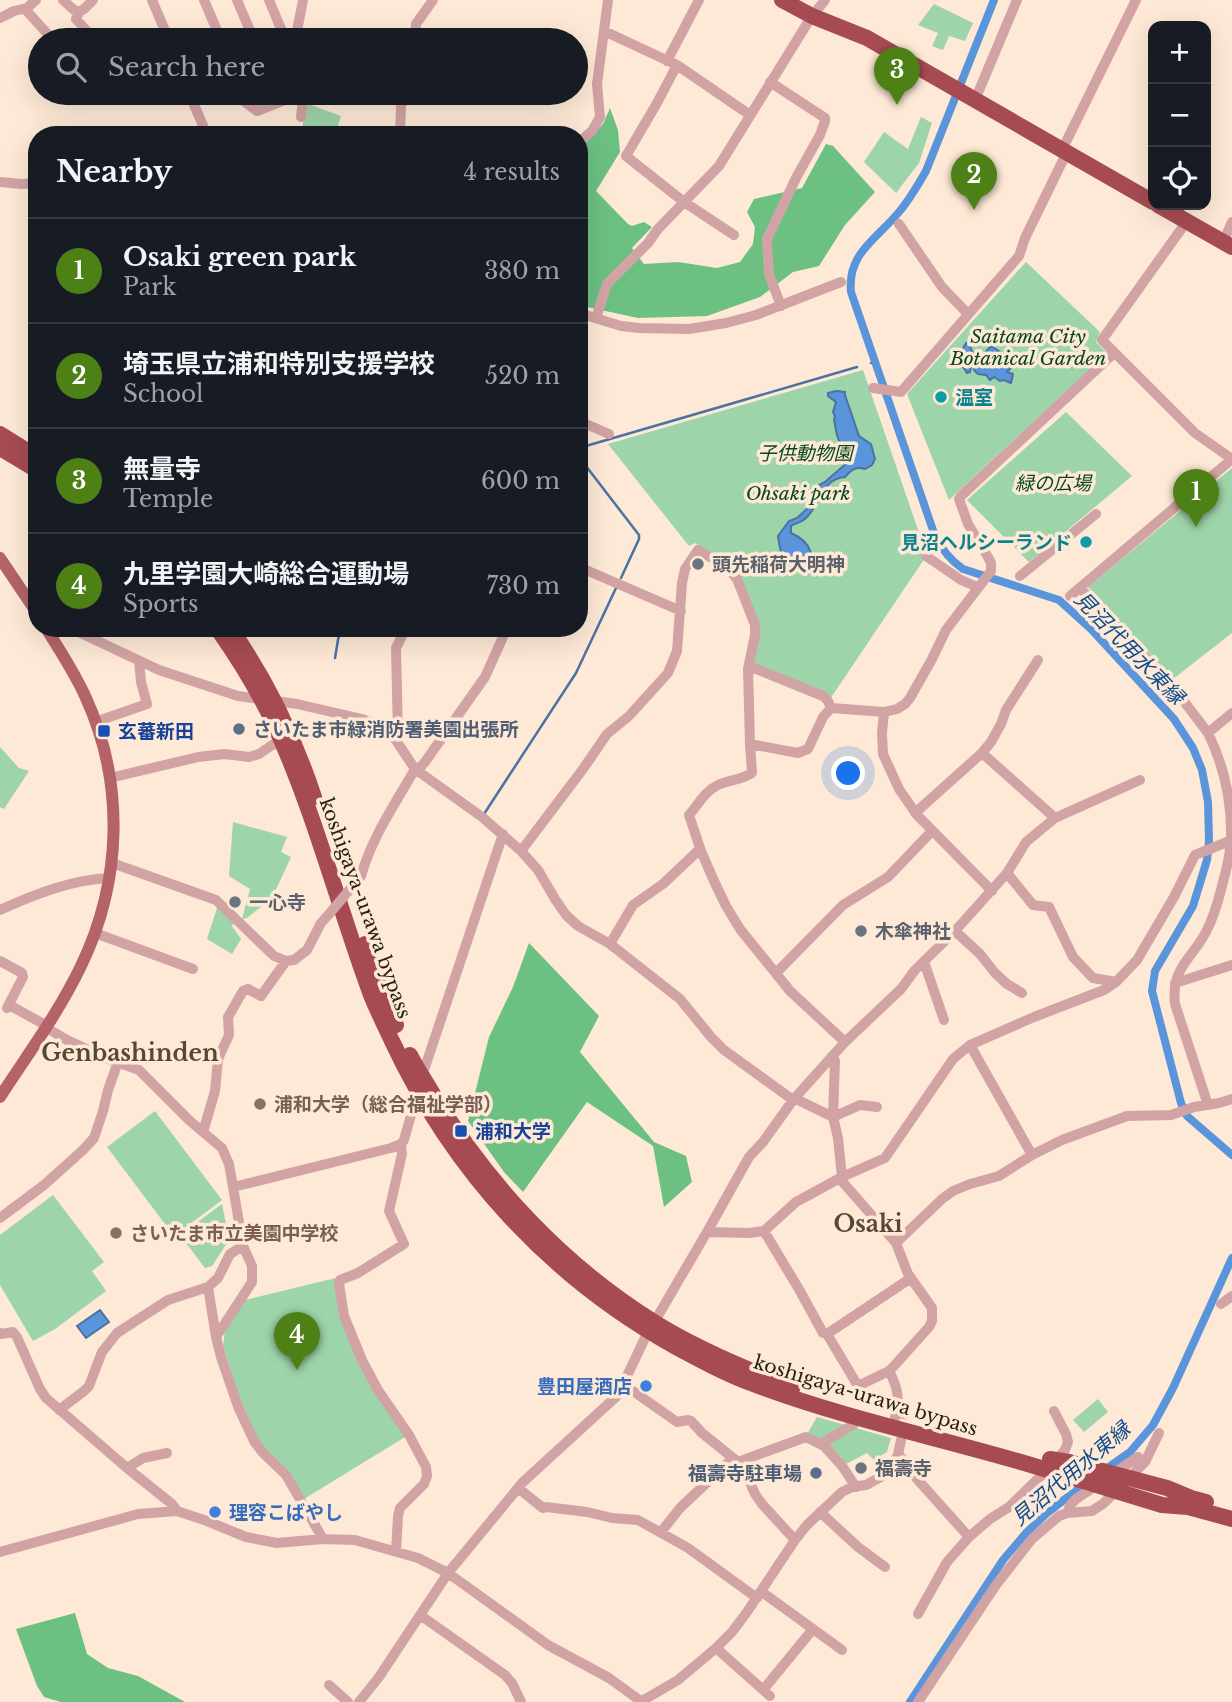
<!DOCTYPE html>
<meta charset="utf-8">
<style>
:root{--surface:#171b24;--page:#242831;--text:#f1f3f6;--muted:#9ea1a6;--line:#363941;--accent:#4e8115}
body{margin:0;font-family:"Libre Baskerville","Noto Sans JP",serif;background:var(--page);color:var(--text)}
.controls{position:absolute;right:21px;top:21px;display:grid;overflow:hidden;border-radius:14px;box-shadow:0 7px 28px #0002}
.controls button{width:63px;height:63px;display:grid;place-items:center;padding:0;border:0;border-bottom:2px solid var(--line);background:var(--surface);color:var(--text);font:35px sans-serif}
.you{position:absolute;left:849px;top:774px;width:24px;height:24px;margin:-18px;border:5px solid #fff;border-radius:50%;background:#1a73e8;box-shadow:0 0 0 10px #1a73e833}
.badge{display:grid;place-items:center;width:46px;height:46px;border-radius:50%;background:var(--accent);color:#fff;font-size:23px;font-weight:700}
.pin{position:absolute;translate:-50% -58px;filter:drop-shadow(0 2px 4px #0008)}
.pin::after{content:'';position:absolute;top:37px;width:24px;height:21px;background:inherit;clip-path:polygon(0 0,100% 0,50% 100%)}
.list{margin:0;padding:0;list-style:none}
h2{display:flex;justify-content:space-between;align-items:center;height:91px;margin:0;padding:0 28px;font-size:30px}
h2 small{font-size:23px;font-weight:400;color:var(--muted)}
.list li{display:grid;grid-template-columns:46px 1fr auto;gap:21px;align-items:center;box-sizing:border-box;height:105px;padding:0 28px;border-top:2px solid var(--line)}
.list b{display:block;font-size:26px;white-space:nowrap}
.list p{margin:0;font-size:23px;white-space:nowrap;color:var(--muted)}
.list em{font-size:23px;font-style:normal;color:var(--muted)}
.icon{flex:none;width:38px;height:38px;fill:none;stroke:currentColor;stroke-width:2;stroke-linecap:round;stroke-linejoin:round}
.map{position:relative;flex:none;width:1232px;height:1702px;overflow:hidden}
.search{position:absolute;background:var(--surface);box-shadow:0 7px 28px #0002;left:28px;top:28px;width:560px;height:77px;display:flex;align-items:center;gap:18px;box-sizing:border-box;padding:0 24px;border-radius:38px;color:var(--muted);font-size:26px}
.panel{position:absolute;background:var(--surface);box-shadow:0 7px 28px #0002;left:28px;top:126px;width:560px;height:511px;border-radius:28px}
.map>svg:first-child{display:block}
.green{fill:#9ed4aa}
.forest{fill:#6cc082}
.water{fill:#5a95db;stroke:#4b72a1;stroke-width:2}
.lines{fill:none;stroke-linecap:round;stroke-linejoin:round}
.stream{stroke:#4b72a1;stroke-width:2.5}
.canal{stroke:#5a95db;stroke-width:8}
.minor-tunnel{stroke:#d3c1b0;stroke-width:10;stroke-dasharray:10 5;stroke-linecap:butt}
.minor{stroke:#d2a3a5;stroke-width:10}
.major{stroke:#b46369;stroke-width:12}
.highway{stroke:#a74b53;stroke-width:16}
.minor-bridge{stroke:#d2a3a5;stroke-width:10}
.highway-bridge{stroke:#a74b53;stroke-width:16}
.culture-dot{fill:#0f9aa8;stroke:#fde9d5;stroke-width:2.5}
.worship-dot{fill:#6b7280;stroke:#fde9d5;stroke-width:2.5}
.service-dot{fill:#5c6f8a;stroke:#fde9d5;stroke-width:2.5}
.transit-dot{fill:#1a4fb4;stroke:#fde9d5;stroke-width:2.5}
.education-dot{fill:#8d6e63;stroke:#fde9d5;stroke-width:2.5}
.shop-dot{fill:#3f7fe0;stroke:#fde9d5;stroke-width:2.5}
.labels{text-anchor:middle;stroke-width:7;stroke-linejoin:round;paint-order:stroke}
.park-label{font-size:19px;font-style:italic;fill:#04471f;stroke:#fde9d5}
.culture-label{font-size:19px;font-weight:bold;fill:#0d838f;stroke:#fde9d5;text-anchor:start}
.worship-label{font-size:19px;font-weight:bold;fill:#5b616d;stroke:#fde9d5;text-anchor:start}
.service-label{font-size:19px;font-weight:bold;fill:#4e5e75;stroke:#fde9d5;text-anchor:start}
.transit-label{font-size:19px;font-weight:bold;fill:#164399;stroke:#fde9d5;text-anchor:start}
.street-label{font-size:19px;fill:#29221b;stroke:#fde9d5}
.education-label{font-size:19px;font-weight:bold;fill:#785e54;stroke:#fde9d5;text-anchor:start}
.shop-label{font-size:19px;font-weight:bold;fill:#366cbe;stroke:#fde9d5;text-anchor:end}
.water-label{font-size:21px;font-style:italic;fill:#104d8e;stroke:#fde9d5}
.quarter-label{font-size:23px;font-weight:bold;fill:#574736;stroke:#fde9d5}
</style>
<div class="map">
<svg width="1232" height="1702" viewBox="0 0 1232 1702">
<rect width="100%" height="100%" fill="#fde9d5"/>
<path class="green" d="M934 4 973 23 965 41 949 36 943 50 932 46 938 33 918 25Z
M308 104 341 116 335 135H303V120Z
M921 117 932 123 919 163 896 193 864 162 884 132 908 149Z
M1026 262 1100 332 1096 342 1107 353 949 500 907 394Z
M863 370 926 553 925 558 830 699 752 662 757 634 729 565 695 543 689 546 608 444Z
M1066 412 1132 476 1029 562 967 500Z
M1232 468V633L1173 679 1088 587Z
M0 747 19 768 29 771 4 809 0 807Z
M233 822 287 837 281 852 291 857 272 898 247 918 242 919 250 889 229 876Z
M218 905 235 920 232 926 241 939 232 954 207 939Z
M155 1111 222 1200 174 1236 107 1147Z
M53 1195 104 1262 92 1271 106 1291 55 1329 33 1341 0 1285V1235Z
M222 1204 229 1240 212 1266 205 1268 180 1235Z
M336 1278 339 1317 405 1437 304 1499 258 1441 240 1399 223 1346 225 1331 245 1300Z
M1098 1399 1108 1412 1084 1432 1073 1420Z
M817 1417 891 1438 887 1452 874 1460 867 1453 844 1465 807 1434Z"/>
<path class="forest" d="M610 108 618 130 620 152 596 191 628 224 632 226 644 222 652 227 632 248 644 264 678 262 717 268 740 262 753 244 755 227 747 212 754 199 802 188 826 144 833 146 875 192 845 225 819 266 793 272 760 297 707 316 638 318 587 307 579 303V150L603 124Z
M529 943 599 1016 580 1052 654 1142 686 1156 692 1182 664 1207 653 1146 587 1102 523 1192 504 1172 468 1121 489 1037 513 987Z
M75 1613 87 1654 108 1668 138 1676 185 1702H61L44 1697 37 1686 16 1629Z"/>
<path class="water" d="M969 342 972 352 983 355 991 346 1008 357 1011 368 1007 372 1013 374 1011 383 1004 380 1000 381 994 377 990 380 986 375 978 374 974 370V363H972L970 372 967 373 960 362 964 357 962 350 966 343Z
M836 391 845 392V395L859 436 871 444 875 459 872 465 865 469C856 466 851 470 845 477 821 479 821 504 806 518 802 522 796 523 791 526V533C809 541 820 558 802 572 799 570 795 569 792 567 780 560 780 547 778 536L789 521 797 518 808 508 811 499 819 485 825 482 848 462C846 453 841 446 838 438 836 433 835 425 834 419L835 416 833 412 836 402 828 396V393Z
M100 1310 109 1322 86 1338 77 1326Z"/>
<g class="lines">
<path class="stream" d="M871 363 875 362
M579 448 857 367
M579 457 639 535V539L621 578
M335 658 340 628
M484 814 576 673 616 588"/>
<path class="canal" d="M994 0 926 171C918 185 910 199 899 212 877 239 847 253 851 292L935 536C942 550 950 560 963 569L1059 600 1091 629 1174 719 1193 748 1202 770 1208 802 1209 841 1207 860 1193 906 1155 971 1152 991 1181 1103 1187 1116 1232 1155
M1103 1471 1130 1452 1153 1425 1173 1388 1232 1258
M910 1702 1003 1560 1026 1533 1047 1513 1086 1483"/>
<path class="minor-tunnel" d="M901 1434 903 1408"/>
<path class="minor" d="M63 0C78 14 78 16 93 0
M152 0 169 40
M204 0 221 40
M237 0 254 40
M269 0 284 36
M25 9 53 40
M79 12 76 19 92 37 89 40
M0 18 14 11 27 8 36 0
M604 31 677 65 750 115
M297 40V31L303 0
M415 40 416 24 433 0
M667 61 699 0
M677 65 657 103 626 156 684 202 734 235
M770 82 825 118V121L820 135 797 176 767 239 769 274 781 306
M189 93 207 135
M238 93 241 99 257 111 300 94
M300 93 303 98 301 117
M975 100 1017 0
M400 135 401 107 405 93
M579 142 592 131 600 117 597 84 608 0
M1062 150 1136 0
M0 182 21 184 37 183
M1187 221 1102 340 1195 433 1232 459
M899 224 942 287 968 314
M1223 242 1232 222
M579 313 621 326 639 328 689 329 726 323 756 315 841 282
M596 318 607 284 648 243 658 229 719 166 810 19 825 0
M873 388 901 392 1019 256 1025 238 1067 152
M579 421 609 434
M926 556 961 580 975 586
M579 567 681 611
M1020 576 1096 514
M1080 588 1170 683 1208 733
M1070 596 1232 459
M70 628 159 670 238 696 297 704 362 719 375 724 395 739 415 769 482 817 521 851 538 870 555 899 566 915 578 926 610 944 680 999 711 1037 724 1050 793 1100H798L833 1117 838 1138 842 1177
M749 666 823 696 828 701 831 708
M884 712 882 733 883 754 899 789 917 815 992 891
M95 722 147 704 141 682 139 661
M395 739 398 735 396 648 406 628
M982 753 1055 818
M417 771 425 762 485 677 507 628
M110 778 198 757 225 754 249 757 259 754 272 745 282 743
M915 813 982 753 991 742 1001 724 1006 710 1038 660
M521 851 583 769 607 734 629 716 668 673 677 651 682 583 685 569 698 550 727 567 737 579 755 625V635L748 669 750 744
M112 863 216 900 274 956 286 961 294 960 307 950 321 923 330 913
M1007 873 1026 842 1055 818 1140 780
M361 876C372 837 395 804 415 769
M0 910C33 895 73 879 110 878
M955 931 980 954 995 973 1007 984 1022 993
M95 933 193 969
M610 944 633 905 663 884 700 849
M0 961 22 973 23 977 7 1008
M924 962 944 1020
M776 973 843 905 888 877 932 831
M1175 983 1232 965
M9 1005 42 1023 45 1027 67 1040 106 1058 139 1070 190 1121 222 1148 229 1164 233 1187 243 1246 252 1266V1282L216 1337 221 1357 239 1409 254 1441 263 1453 286 1475 323 1539
M845 1042 790 991 740 929 726 906 714 881 701 851 689 815C698 805 705 791 718 785 729 780 741 780 752 773L750 744 798 753 808 749 823 717 831 708 884 712 897 709 905 704 910 698 932 659 946 630 991 571V563L988 557 968 524 959 499 961 496 1114 353
M970 1045 1032 1155
M832 1056 835 1061 833 1117 860 1105 877 1107
M1208 1105 1175 1004C1171 968 1191 960 1206 932 1214 917 1218 902 1222 886 1226 871 1231 853 1231 838 1232 801 1224 766 1208 733L1232 713
M203 1132 215 1091 218 1059 229 1035 228 1017 243 991 248 989 261 996 286 961
M840 1179 896 1243 908 1274 932 1308V1321L929 1327 894 1366 889 1371 858 1386 827 1334 911 1278
M233 1187 391 1148 401 1144 404 1140 422 1076 503 834
M0 1218 44 1185 83 1150 94 1138 103 1111 108 1090 118 1062
M764 1231 800 1291 823 1333 827 1334
M707 1232 749 1157 763 1142 793 1100 845 1042 901 989 915 970 955 931 1007 873 1033 905 1049 907 1073 957 1093 978 1116 982
M896 1243 942 1199 953 1191 970 1184 999 1176 1032 1155 1062 1140 1127 1116 1171 1115 1194 1107 1219 1103 1232 1099
M208 1287 216 1337
M1221 1304 1232 1296
M0 1333 1 1334 13 1332 17 1337 40 1389 46 1398 127 1468 172 1504 177 1511
M889 1371C898 1388 900 1398 895 1418
M623 1384 677 1422 688 1420 691 1421 702 1433 738 1462 745 1471 755 1494 762 1504 795 1540
M59 1410 84 1391 89 1386 102 1352 117 1333 168 1300 208 1287 218 1278 230 1254 243 1246
M821 1444 854 1424
M898 1455 903 1459 917 1479 969 1537
M738 1462 806 1437 824 1446 842 1466 856 1487
M127 1468 143 1458 167 1453
M518 1488 543 1508 546 1507 587 1512 612 1518 638 1520 688 1548 757 1598
M820 1512 858 1547 885 1567
M1067 1513 1071 1504 1076 1499 1138 1457
M661 1532 680 1508 733 1458
M396 1551 398 1516 400 1508 424 1484 427 1476 426 1467 409 1435 378 1390 362 1360 344 1316 339 1283 340 1280 358 1273 404 1244 389 1211 402 1154 401 1144
M0 1552 138 1514 177 1511 207 1521 246 1537 277 1543 323 1539 355 1540 418 1558 448 1573 548 1645 609 1678 642 1702
M762 1592 842 1650
M918 1614 947 1562 969 1537 990 1519 1009 1507 1052 1465 1065 1450 1068 1442 1066 1434 1054 1411
M420 1615 505 1675 512 1683 521 1702
M716 1648 770 1696
M329 1685 348 1702
M763 1690 813 1629
M642 1701 678 1680 716 1648 732 1632 747 1612 795 1540 807 1525 842 1492 852 1487 866 1485 886 1474 898 1455 901 1440
M359 1702 379 1677 448 1573 523 1482 618 1395 645 1338 707 1232 749 1233 764 1231 796 1202 842 1177 885 1158 953 1059 970 1045 1034 1017 1104 990 1116 982 1137 960 1174 897 1195 855 1232 840
M918 1702 996 1585 1032 1539 1059 1516 1067 1513 1092 1511 1104 1503 1145 1462 1159 1433"/>
<path class="major" d="M0 558 37 613
M0 1097C28 1054 59 1012 81 966 122 881 125 784 86 698 75 673 60 651 46 628"/>
<path class="highway" d="M782 0 812 16 867 38 1153 202
M1158 205 1232 247
M0 434 37 457
M0 448 37 470
M217 628C239 659 259 692 275 726 315 813 338 906 371 995 377 1010 385 1026 392 1041 453 1171 550 1277 676 1347 702 1361 728 1375 756 1385 849 1420 946 1439 1041 1468
M230 628C267 680 294 737 314 797
M365 944 396 1025
M410 1055C417 1069 426 1082 434 1096 489 1186 564 1266 654 1322 697 1349 745 1369 793 1387"/>
<path class="minor-bridge" d="M330 913 361 876"/>
<path class="highway-bridge" d="M1050 1459 1069 1462 1167 1488 1191 1498 1206 1502
M1041 1468 1162 1505 1188 1507 1232 1519"/>
</g>
<g class="culture-dot">
<circle cx="941" cy="397" r="7"/>
<circle cx="1086" cy="542" r="7"/>
</g>
<g class="worship-dot">
<circle cx="698" cy="564" r="7"/>
<circle cx="235" cy="902" r="7"/>
<circle cx="861" cy="931" r="7"/>
<circle cx="861" cy="1468" r="7"/>
</g>
<g class="service-dot">
<circle cx="239" cy="729" r="7"/>
<circle cx="816" cy="1473" r="7"/>
</g>
<g class="transit-dot">
<rect x="97" y="724" width="14" height="14" rx="3.5"/>
<rect x="454" y="1124" width="14" height="14" rx="3.5"/>
</g>
<g class="education-dot">
<circle cx="260" cy="1104" r="7"/>
<circle cx="116" cy="1233" r="7"/>
</g>
<g class="shop-dot">
<circle cx="646" cy="1386" r="7"/>
<circle cx="215" cy="1512" r="7"/>
</g>
<g class="labels">
<g class="park-label">
<text x="1028" y="343">Saitama City<tspan x="1028" dy="22">Botanical Garden</tspan></text>
<text x="805" y="460">子供動物園</text>
<text x="1053" y="490">緑の広場</text>
<text x="798" y="500">Ohsaki park</text>
</g>
<g class="culture-label">
<text x="955" y="404">温室</text>
<text x="1072" y="549" text-anchor="end">見沼ヘルシーランド</text>
</g>
<g class="worship-label">
<text x="712" y="571">頭先稲荷大明神</text>
<text x="249" y="909">一心寺</text>
<text x="875" y="938">木傘神社</text>
<text x="875" y="1475">福壽寺</text>
</g>
<g class="service-label">
<text x="253" y="736">さいたま市緑消防署美園出張所</text>
<text x="802" y="1480" text-anchor="end">福壽寺駐車場</text>
</g>
<g class="transit-label">
<text x="118" y="738">玄蕃新田</text>
<text x="475" y="1138">浦和大学</text>
</g>
<g class="street-label">
<text transform="translate(366 908) rotate(70)" y="7">koshigaya-urawa bypass</text>
<text transform="translate(866 1395) rotate(17)" y="7">koshigaya-urawa bypass</text>
</g>
<g class="education-label">
<text x="274" y="1111">浦和大学（総合福祉学部）</text>
<text x="130" y="1240">さいたま市立美園中学校</text>
</g>
<g class="shop-label">
<text x="632" y="1393">豊田屋酒店</text>
<text x="229" y="1519" text-anchor="start">理容こばやし</text>
</g>
<g class="water-label">
<text transform="translate(1129 648) rotate(46)" y="7">見沼代用水東縁</text>
<text transform="translate(1071 1474) rotate(-40)" y="7">見沼代用水東縁</text>
</g>
<g class="quarter-label">
<text x="130" y="1061">Genbashinden</text>
<text x="868" y="1232">Osaki</text>
</g>
</g>
</svg>
<div class="controls">
<button>+</button>
<button>−</button>
<button><svg class="icon" aria-label="locate" viewBox="0 0 24 24"><circle cx="12" cy="12" r="6"/><path d="M12 2v4M12 18v4M2 12h4M18 12h4"/></svg></button>
</div>
<div class="you"></div>
<div class="pin badge" style="left:1196px;top:527px">1</div>
<div class="pin badge" style="left:974px;top:210px">2</div>
<div class="pin badge" style="left:897px;top:105px">3</div>
<div class="pin badge" style="left:297px;top:1370px">4</div>
<div class="search"><svg class="icon" aria-label="search" viewBox="0 0 24 24"><circle cx="10" cy="10" r="6"/><path d="M15 15l6 6"/></svg>Search here</div>
<section class="panel">
<h2>Nearby<small>4 results</small></h2>
<ul class="list">
<li><span class="badge">1</span><div><b>Osaki green park</b><p>Park</p></div><em>380 m</em></li>
<li><span class="badge">2</span><div><b>埼玉県立浦和特別支援学校</b><p>School</p></div><em>520 m</em></li>
<li><span class="badge">3</span><div><b>無量寺</b><p>Temple</p></div><em>600 m</em></li>
<li><span class="badge">4</span><div><b>九里学園大崎総合運動場</b><p>Sports</p></div><em>730 m</em></li>
</ul>
</section>
</div>
